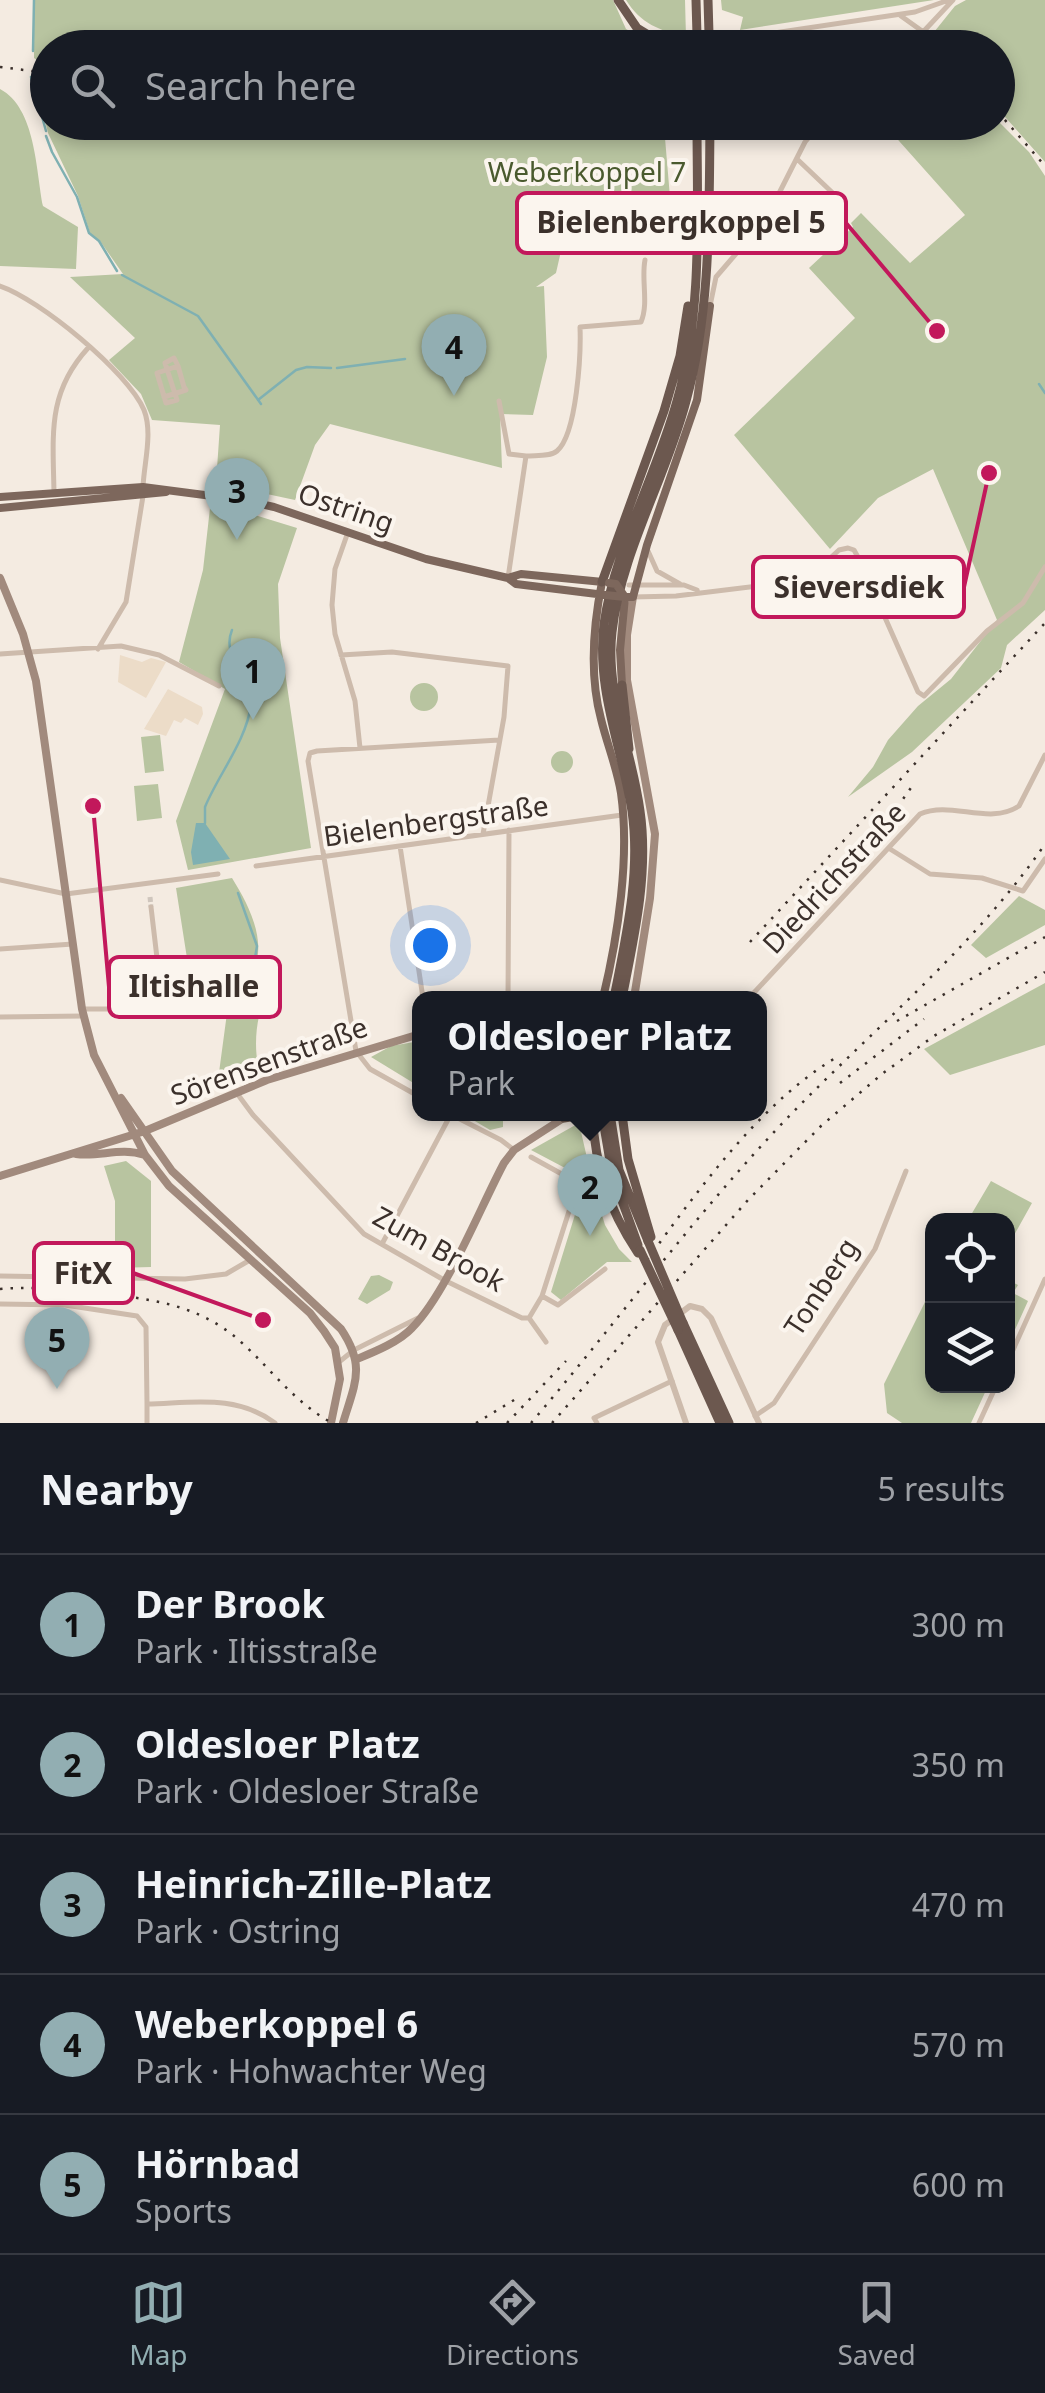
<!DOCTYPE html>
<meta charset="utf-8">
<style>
:root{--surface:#171b24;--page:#242831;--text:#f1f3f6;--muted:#9ea1a6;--line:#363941;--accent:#92aeb2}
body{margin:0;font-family:"Noto Sans",sans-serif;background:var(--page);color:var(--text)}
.controls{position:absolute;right:30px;bottom:30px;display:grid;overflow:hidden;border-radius:20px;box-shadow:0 5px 15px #0003}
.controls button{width:90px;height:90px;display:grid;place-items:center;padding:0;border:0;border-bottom:2px solid var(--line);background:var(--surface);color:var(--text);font:50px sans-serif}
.you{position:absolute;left:430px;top:945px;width:35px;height:35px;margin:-25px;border:8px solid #fff;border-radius:50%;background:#1a73e8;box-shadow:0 0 0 15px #1a73e833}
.badge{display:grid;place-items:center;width:65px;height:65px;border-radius:50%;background:var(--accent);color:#111;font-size:32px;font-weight:700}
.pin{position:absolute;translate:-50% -82px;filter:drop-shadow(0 2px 5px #0008)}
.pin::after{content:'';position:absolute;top:52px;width:35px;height:30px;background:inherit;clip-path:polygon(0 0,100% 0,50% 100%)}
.popup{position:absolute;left:412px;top:991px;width:355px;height:130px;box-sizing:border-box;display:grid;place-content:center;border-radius:20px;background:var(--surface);filter:drop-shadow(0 2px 8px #0005);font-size:32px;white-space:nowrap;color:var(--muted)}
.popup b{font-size:38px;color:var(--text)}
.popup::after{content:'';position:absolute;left:50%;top:100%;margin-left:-20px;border:20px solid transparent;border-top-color:var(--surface)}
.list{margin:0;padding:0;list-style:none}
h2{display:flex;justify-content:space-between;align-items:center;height:130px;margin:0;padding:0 40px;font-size:42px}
h2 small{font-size:32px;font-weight:400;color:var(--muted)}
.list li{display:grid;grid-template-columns:65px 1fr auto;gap:30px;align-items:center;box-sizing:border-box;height:140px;padding:0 40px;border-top:2px solid var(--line)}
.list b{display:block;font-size:38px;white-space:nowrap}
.list p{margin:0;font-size:32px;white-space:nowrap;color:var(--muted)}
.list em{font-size:32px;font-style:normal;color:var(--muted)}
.icon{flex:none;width:55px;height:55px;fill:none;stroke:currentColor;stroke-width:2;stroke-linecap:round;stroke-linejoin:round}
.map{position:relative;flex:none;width:1045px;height:1423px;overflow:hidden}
.search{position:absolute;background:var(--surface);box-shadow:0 5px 15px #0003;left:30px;right:30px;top:30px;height:110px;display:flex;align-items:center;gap:25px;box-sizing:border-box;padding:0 35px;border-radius:55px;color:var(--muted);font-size:38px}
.sheet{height:830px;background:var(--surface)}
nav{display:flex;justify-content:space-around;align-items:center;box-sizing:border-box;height:140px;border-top:2px solid var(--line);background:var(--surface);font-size:28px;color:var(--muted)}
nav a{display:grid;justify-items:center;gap:5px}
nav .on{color:var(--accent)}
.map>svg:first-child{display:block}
.green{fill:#b8c4a0}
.plaza{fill:#ecdcc8}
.water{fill:#7fb0b2}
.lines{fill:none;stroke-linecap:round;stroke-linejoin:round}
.stream{stroke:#7fb0b2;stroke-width:2.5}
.minor-tunnel{stroke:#cfc6bd;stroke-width:5;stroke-dasharray:5 2.5;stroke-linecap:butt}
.minor{stroke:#cdbbac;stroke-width:5}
.tertiary{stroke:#cdbbac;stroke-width:6}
.secondary{stroke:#a18a7d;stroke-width:8}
.primary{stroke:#7d675c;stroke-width:8}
.trunk{stroke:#6c584f;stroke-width:9}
.rail{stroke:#3b302b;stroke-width:2.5;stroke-dasharray:2.5 8;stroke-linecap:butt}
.primary-bridge{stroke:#7d675c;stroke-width:8}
.trunk-bridge{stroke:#6c584f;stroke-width:9}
.labels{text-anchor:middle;stroke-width:8;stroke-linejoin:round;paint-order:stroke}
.park-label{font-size:28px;fill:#4a5a2e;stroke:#fbf5ee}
.street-label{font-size:28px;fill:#3b302b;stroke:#fbf5ee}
.leader{fill:none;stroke:#c2185b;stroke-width:4}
.callout-dot{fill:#c2185b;stroke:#fbf5ee;stroke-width:4}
.callout{fill:#fbf5ee;stroke:#c2185b;stroke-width:4}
.callout-label{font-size:30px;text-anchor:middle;font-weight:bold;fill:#3b302b}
</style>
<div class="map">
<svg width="1045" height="1423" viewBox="0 0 1045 1423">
<rect width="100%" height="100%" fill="#f4ebe1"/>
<path class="green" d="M34 0H613L626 29 647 40 638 48H48L47 67 34 58Z
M626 0H685L686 37C659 30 641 24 626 0Z
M721 0H934L740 30 743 17 722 10Z
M966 0H1045V162L998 109V48L922 47 955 6Z
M35 78 47 79 48 122 647 123V132L665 138 671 209 630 210 566 229 556 273 536 287 544 286 547 357 533 415 500 414 502 468 330 424 315 445 295 500 216 483 220 425 152 420 141 394 109 360 135 338 70 277 123 274 100 241 90 233 78 196 48 133Z
M0 89C36 108 36 171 43 206L78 227 76 269 0 266Z
M998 121 1029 152 1045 176V610L1007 645 1001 668 912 752 848 797 873 767 888 740 918 706 951 679 997 620 933 469 878 498 830 549 734 435 855 318 809 268 853 227 851 223 861 213 910 263 965 215 883 123Z
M210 508 258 516 297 528 278 584 280 638 311 848 188 870 176 821 225 689 179 662 203 570Z
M410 697a14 14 0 1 1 28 0a14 14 0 1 1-28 0Z
M160 735 164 771 145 773 141 737Z
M551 762a11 11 0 1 1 22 0a11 11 0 1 1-22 0Z
M158 784 162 818 137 821 134 786Z
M232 878C247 902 263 933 257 960L277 972C260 999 252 1033 258 1065L218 1080 227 1013 194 1003 176 888Z
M1019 896 1045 910V925L986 958 971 945Z
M1045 983V1045L950 1075 924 1049Z
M420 1041V1087L371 1057 391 1046Z
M463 1114H503V1127L490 1130Z
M579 1123 593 1184 590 1187 594 1189 605 1225 619 1249 632 1262H607L561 1300 551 1292 582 1192 584 1178 531 1150Z
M126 1161 151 1181V1267L115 1268V1201L104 1166Z
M991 1181 1032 1203 1008 1246V1220H968Z
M379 1275 393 1282 390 1290 367 1304 358 1299 371 1276Z
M1008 1280 1018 1285 1013 1293 1028 1301 1008 1345Z
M932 1288V1386H988L971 1423H902L887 1413 884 1384Z"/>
<path class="plaza" d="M120 655 142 662 151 658 166 662 146 698 118 682Z
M168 689 202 707 203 714 198 725 185 718 181 723 174 720 166 736 144 729Z"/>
<path class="water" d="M196 823H205L230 859 193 865 191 852Z"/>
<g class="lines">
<path class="stream" d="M33 51 34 0
M31 77 46 131
M46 136 52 152 77 197 89 233 99 241 117 271
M122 275 198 316 261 404
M337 368 405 359
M1039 384 1045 393
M258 400 296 370 307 367 331 368
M205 823V807C218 775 247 740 251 704 254 675 220 659 232 630
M238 893 257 946 255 958"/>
<path class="minor-tunnel" d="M150 897 151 907"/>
<path class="minor" d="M901 16 922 31
M655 39 669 44H699L915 12 949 0
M908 48 953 0
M797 159 838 198
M0 286C39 299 128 372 144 410 153 433 144 463 143 487
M710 306 716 277 766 219 805 142 822 122
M178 366 174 358 165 363C169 375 173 388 177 400L166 403 157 373 178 366 184 387
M164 397 186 390 184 387
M499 401 509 454 526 456
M54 493C53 434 47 393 88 348
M348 532 335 569 332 605 335 634 355 701 360 748
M648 551 657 571 680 584
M508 578 526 456C536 455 550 457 557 451 577 434 581 353 580 327L641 322C649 303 641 280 645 260
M629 585H684L697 590
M633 597 676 596 790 582 815 572 839 550 848 548 854 550 859 559 918 692 924 696 987 631 1023 603 1045 567
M98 649 126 602 143 496
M0 654 121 646 159 655 219 686
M341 655 392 652 508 666 504 717 483 834
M400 846 423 998
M890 849 930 874 982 878 1023 891 1045 859
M256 866 622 815
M0 880 66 894 218 874
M0 949 73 944
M508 998 509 830
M749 998 920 814C951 800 989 826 1019 806L1045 755
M82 1009H163L151 907
M0 1017 83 1016
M236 1092 253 1115 364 1234 444 1280 522 1318H529L546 1342
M420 1097 370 1069 356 1051 308 761 310 753 317 751 499 740
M450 1114 501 1140 514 1150
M382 1244 451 1114
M0 1276 185 1279 226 1274 250 1260
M542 1296 558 1305 605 1269
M0 1304 65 1305 137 1316 146 1327 147 1404
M529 1318 542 1296 578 1183 531 1157
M1008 1361 1045 1279
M339 1362 354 1350 418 1318
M755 1416 774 1403 875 1249 906 1171
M147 1423V1404C193 1403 236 1394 275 1423
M597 1423 594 1418 672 1381
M979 1423 996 1386"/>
<path class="tertiary" d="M686 1423 658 1342 665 1325 690 1306 702 1309 711 1318 759 1423"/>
<path class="secondary" d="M0 578 23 634 36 681 82 1009 94 1055 145 1155 169 1186 310 1313 324 1331 335 1348 340 1379 331 1423
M633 597 627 635V680L655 834 650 898 634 998
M121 1098 172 1171 341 1329C366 1366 355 1383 343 1423
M76 1154C101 1157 120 1147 145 1155
M0 1176 145 1131 267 1080 420 1034
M357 1359C374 1352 399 1342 412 1328 446 1294 480 1208 504 1163L514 1150 565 1117"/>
<path class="primary" d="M0 497 143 487 243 500 274 507 426 559 508 578 516 584 605 595
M0 508 166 492
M508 578 521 574 603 582
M602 582C593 627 589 674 601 719 607 744 617 768 621 793 630 857 618 936 603 998
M622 685 620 650 625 597H633L647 545 697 400 710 306"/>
<path class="trunk" d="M618 0 637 28 655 39
M696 0 697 35
M708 0 709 34
M709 211C724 239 731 245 759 227
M602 582 664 411 680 356 688 306
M622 685 629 749
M614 998C626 937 641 873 632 811 622 748 596 689 604 624 614 551 657 474 677 401 703 311 697 215 697 122
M622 998C634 938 649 873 640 811 632 750 605 694 612 632 621 552 666 478 686 401 711 311 709 215 710 122
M592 1114C596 1168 607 1207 638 1253
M602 1114 612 1173 638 1245
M610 1114 619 1170 648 1241
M622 1114 628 1159 651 1237
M564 1118 583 1115 592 1120
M683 1323 729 1423
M678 1330 720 1423"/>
<path class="rail" d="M726 48 817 40 873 48
M0 67 48 73
M998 112 1045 166
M861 859 915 782
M750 942 1045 623
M897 1021 1045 937
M840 1083 924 1019
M647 1260C699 1189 761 1102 837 1057
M0 1289C31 1286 61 1290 92 1293 146 1298 198 1303 241 1342 272 1370 294 1402 332 1423
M476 1423 519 1397
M507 1423 566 1361
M531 1423C613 1327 688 1224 775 1131 864 1036 970 953 1045 844
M552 1423 748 1200 821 1126 882 1074 934 1036 1045 972"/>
<path class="primary-bridge" d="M609 583 616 584 625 597
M605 595 625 597"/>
<path class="trunk-bridge" d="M709 34 710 48
M697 48V35
M648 1241 683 1323
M640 1250 678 1330"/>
</g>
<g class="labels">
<g class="park-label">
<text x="587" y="182">Weberkoppel 7</text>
</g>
<g class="street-label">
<text transform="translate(346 508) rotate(19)" y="10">Ostring</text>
<text transform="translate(436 821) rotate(-8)" y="10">Bielenbergstraße</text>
<text transform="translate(834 878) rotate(-47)" y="10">Diedrichstraße</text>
<text transform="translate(269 1061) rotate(-20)" y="10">Sörensenstraße</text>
<text transform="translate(439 1249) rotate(29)" y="10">Zum Brook</text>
<text transform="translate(821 1287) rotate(-57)" y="10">Tonberg</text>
</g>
</g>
<path class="leader" d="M937 331L846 223M989 473L964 587M93 806L109 987M263 1320L133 1273"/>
<g class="callout-dot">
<circle cx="937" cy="331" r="10"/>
<circle cx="989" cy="473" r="10"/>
<circle cx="93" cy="806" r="10"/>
<circle cx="263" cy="1320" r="10"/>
</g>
<g class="callout">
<rect x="517" y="193" width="329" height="60" rx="10"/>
<rect x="753" y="557" width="211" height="60" rx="10"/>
<rect x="109" y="957" width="171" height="60" rx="10"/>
<rect x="34" y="1243" width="99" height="60" rx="10"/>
</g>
<g class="callout-label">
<text x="681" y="233">Bielenbergkoppel 5</text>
<text x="859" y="598">Sieversdiek</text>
<text x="194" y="997">Iltishalle</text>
<text x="83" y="1284">FitX</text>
</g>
</svg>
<div class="controls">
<button><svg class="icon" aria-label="locate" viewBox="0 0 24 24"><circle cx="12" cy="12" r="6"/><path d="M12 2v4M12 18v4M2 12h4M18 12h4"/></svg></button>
<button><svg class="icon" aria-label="layers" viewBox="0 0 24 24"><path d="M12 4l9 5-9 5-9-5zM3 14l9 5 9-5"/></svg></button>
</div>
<div class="you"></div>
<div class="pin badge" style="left:253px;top:720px">1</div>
<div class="pin badge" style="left:590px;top:1236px">2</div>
<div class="popup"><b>Oldesloer Platz</b>Park</div>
<div class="pin badge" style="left:237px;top:540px">3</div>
<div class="pin badge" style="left:454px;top:396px">4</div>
<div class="pin badge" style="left:57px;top:1389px">5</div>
<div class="search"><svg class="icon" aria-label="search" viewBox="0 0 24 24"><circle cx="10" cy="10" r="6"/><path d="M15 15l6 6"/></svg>Search here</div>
</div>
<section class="sheet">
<h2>Nearby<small>5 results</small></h2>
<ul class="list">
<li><span class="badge">1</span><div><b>Der Brook</b><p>Park · Iltisstraße</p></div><em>300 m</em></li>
<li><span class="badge">2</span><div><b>Oldesloer Platz</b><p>Park · Oldesloer Straße</p></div><em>350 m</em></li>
<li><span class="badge">3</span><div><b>Heinrich-Zille-Platz</b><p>Park · Ostring</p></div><em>470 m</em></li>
<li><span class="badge">4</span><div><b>Weberkoppel 6</b><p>Park · Hohwachter Weg</p></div><em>570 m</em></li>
<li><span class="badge">5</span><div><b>Hörnbad</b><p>Sports</p></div><em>600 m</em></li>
</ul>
</section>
<nav>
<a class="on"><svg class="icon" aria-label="map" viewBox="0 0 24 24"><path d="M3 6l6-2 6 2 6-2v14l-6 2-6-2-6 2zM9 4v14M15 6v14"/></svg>Map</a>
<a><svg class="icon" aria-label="directions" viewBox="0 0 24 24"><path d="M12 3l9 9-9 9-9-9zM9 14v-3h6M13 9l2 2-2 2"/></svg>Directions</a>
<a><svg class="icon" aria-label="saved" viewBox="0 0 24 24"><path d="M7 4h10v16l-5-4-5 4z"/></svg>Saved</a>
</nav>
